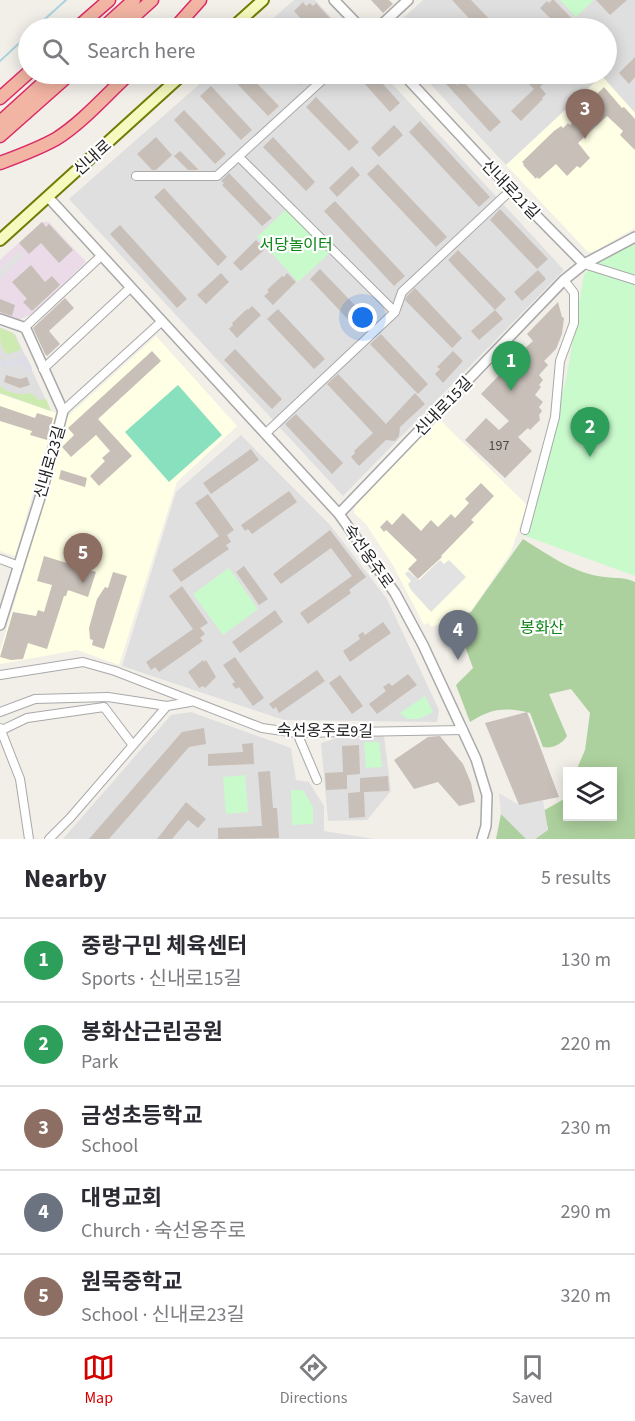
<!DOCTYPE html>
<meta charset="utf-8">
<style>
:root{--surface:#fff;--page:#f2f2f3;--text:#2b2b33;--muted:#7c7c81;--line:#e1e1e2;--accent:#d40000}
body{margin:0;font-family:"Source Sans 3","Noto Sans KR",sans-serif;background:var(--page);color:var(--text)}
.controls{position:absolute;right:18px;bottom:18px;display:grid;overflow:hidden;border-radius:0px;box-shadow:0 3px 15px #0003}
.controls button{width:54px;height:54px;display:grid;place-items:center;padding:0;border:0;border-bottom:2px solid var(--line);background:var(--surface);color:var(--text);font:30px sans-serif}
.you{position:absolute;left:363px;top:318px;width:21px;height:21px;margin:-15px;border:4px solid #fff;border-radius:50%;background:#1a73e8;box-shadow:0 0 0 9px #1a73e833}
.badge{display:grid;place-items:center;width:39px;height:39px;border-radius:50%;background:var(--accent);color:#fff;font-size:20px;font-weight:700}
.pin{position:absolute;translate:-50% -50px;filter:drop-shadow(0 2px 3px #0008)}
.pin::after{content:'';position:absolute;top:32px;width:21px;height:18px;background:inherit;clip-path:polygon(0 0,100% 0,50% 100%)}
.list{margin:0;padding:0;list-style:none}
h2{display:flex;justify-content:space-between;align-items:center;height:78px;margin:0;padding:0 24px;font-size:26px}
h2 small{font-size:20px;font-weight:400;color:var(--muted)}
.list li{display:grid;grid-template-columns:39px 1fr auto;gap:18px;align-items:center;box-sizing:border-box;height:84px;padding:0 24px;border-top:2px solid var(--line)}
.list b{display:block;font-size:22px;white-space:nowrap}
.list p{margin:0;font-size:20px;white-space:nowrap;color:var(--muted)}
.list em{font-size:20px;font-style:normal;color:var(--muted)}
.icon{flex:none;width:33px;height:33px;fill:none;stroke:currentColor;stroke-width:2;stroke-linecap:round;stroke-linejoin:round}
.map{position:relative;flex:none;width:635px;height:839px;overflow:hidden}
.search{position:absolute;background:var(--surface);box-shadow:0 3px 15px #0003;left:18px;right:18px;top:18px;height:66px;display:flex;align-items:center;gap:15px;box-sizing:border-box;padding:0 21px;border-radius:33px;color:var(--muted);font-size:22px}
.sheet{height:498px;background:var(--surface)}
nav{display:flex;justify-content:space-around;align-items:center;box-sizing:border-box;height:84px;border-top:2px solid var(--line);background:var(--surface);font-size:16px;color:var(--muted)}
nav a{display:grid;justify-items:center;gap:3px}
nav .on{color:var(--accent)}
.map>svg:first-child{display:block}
.residential{fill:#e0dfdf}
.industrial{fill:#ebdbe8}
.education{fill:#ffffe5}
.grass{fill:#cdebb0}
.forest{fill:#add19e}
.park{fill:#c8facc}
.pitch{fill:#88e0be}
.parking{fill:#e2e2e2}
.plaza{fill:#dddde8}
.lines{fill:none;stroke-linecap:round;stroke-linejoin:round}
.stream{stroke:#aad3df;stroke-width:2}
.building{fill:#c7bfb8}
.minor-casing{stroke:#a9a9a9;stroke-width:10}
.tertiary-casing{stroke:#a9a9a9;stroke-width:12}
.secondary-casing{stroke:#707d05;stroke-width:14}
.trunk-casing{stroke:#dc2a67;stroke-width:15}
.minor{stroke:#fff;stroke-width:8}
.tertiary{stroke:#fff;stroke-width:9}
.secondary{stroke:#f7fabf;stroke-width:10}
.trunk{stroke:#f2b4a3;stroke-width:12}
.labels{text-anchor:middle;stroke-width:4.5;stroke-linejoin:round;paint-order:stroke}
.number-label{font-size:14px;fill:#4b4948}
.street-label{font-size:16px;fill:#222;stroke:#fff}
.park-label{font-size:16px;fill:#0c8416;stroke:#fff}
</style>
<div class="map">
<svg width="635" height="839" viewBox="0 0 635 839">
<rect width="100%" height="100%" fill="#f2efe9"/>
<path class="residential" d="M294 0H315L341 28H262Z
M423 0H635V113L601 76 506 165 421 74H606V28H392Z
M211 74H383L564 270 343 496 69 199Z
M0 327 15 334 51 411 0 393Z
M241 435 330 525 387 599 439 710 437 722 284 720 122 666 176 492Z
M191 712 291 748 296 780 309 782 324 806V831L374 839H63L171 715Z
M384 736 391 791 367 820 328 821 321 743 340 737Z"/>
<path class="industrial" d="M42 222H49L86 262 32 314 16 321 0 315V260Z"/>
<path class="education" d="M602 76 635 113V228L593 252H588L506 165Z
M156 336 237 426 177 482 119 665 77 650 0 664V651L51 480 67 417Z
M0 394 56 413 15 556 0 551Z
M439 419 527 505 511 552 471 611 431 627 429 623 424 625 394 567 366 524 354 513 355 506Z"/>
<path class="grass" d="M0 328 13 333 20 347V350L8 354C0 350 0 338 0 328Z
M0 386C7 393 21 396 31 393L39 400 46 399 51 411 0 393Z"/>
<path class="forest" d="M523 539C546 553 570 571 598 576 610 579 624 576 635 582V839H535L548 829 543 811 564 799 567 791 568 816H612V772L576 771 585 750 590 713 571 689 549 694 567 736C562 744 553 749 543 747L530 713C505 707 492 708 470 722L456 685 473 668 455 619 471 612Z
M501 814 507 817 527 839H496Z"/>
<path class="park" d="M560 0H594L576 17Z
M292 204 334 249 298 282 257 237Z
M635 241V576L523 535 566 380 584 274 595 265Z
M229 568 258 609 223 635 193 594Z
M425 696 433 712 419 719H407L400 713Z
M364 742H379L382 767 366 768Z
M245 775 248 812 226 814 223 777Z
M291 790H303L313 807V824L292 825Z"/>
<path class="pitch" d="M178 385 222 435 169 482 125 432Z"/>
<path class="parking" d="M19 251 23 256 0 279V269Z
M440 560 444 564 449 560 466 577 431 612 411 590 408 584 411 581 405 574 408 571 419 580Z
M499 793 519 805 543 800 548 830 535 839H526L501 814Z"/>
<path class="plaza" d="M26 356 32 368 30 372 22 364 14 367 7 366 4 369 1 364 2 360 11 361Z"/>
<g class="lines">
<path class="stream" d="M35 28 66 0
M0 61 28 35"/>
</g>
<path class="building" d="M371 0H389L393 4 383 13Z
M452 0H471L498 28H478Z
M552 0H554L581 28H560L540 8 547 1 549 3Z
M596 0H627L610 15Z
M303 2 306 6 310 3 313 6 316 3 339 28H309L294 11Z
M635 57V77L629 84 619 73Z
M228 74H248L279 106 268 116Z
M291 74H313L301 85Z
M356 74H374L400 103 390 112Z
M437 74H446L457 85 462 80 501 122 490 132Z
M519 74H540L546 80 540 87 546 94 542 98 543 99 521 121 511 111 534 89Z
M211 86 252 130 241 140 200 96Z
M604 87 622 108 624 107 635 119V150L620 135 623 131 607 116 578 143 590 158 580 168 577 166 567 176 556 164 539 179 537 177 536 179 523 165 524 164 522 162 554 131 561 126 563 128 568 123 570 125 582 113 584 107Z
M316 97 359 142 349 151 306 107Z
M184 110 226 154 215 164 174 120Z
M420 121 490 197 479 207 409 132Z
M394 125 403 135 379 157 371 148Z
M156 137 172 155 156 170H152L137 154Z
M273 137 315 182 306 191 263 147Z
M180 151 198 169 197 170H188L174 156Z
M378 164 447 237 436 247 367 174Z
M352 166 360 175 337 197 329 188Z
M229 173 272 218 262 226 222 185 224 183 221 181Z
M164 188 227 257 218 266 154 197Z
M335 201 405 276 394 286 324 211Z
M500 209 548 259 537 269 490 220Z
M42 222 46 227 49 224 73 250 59 263 41 243 29 254 19 243Z
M120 225 187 299 177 308 110 234Z
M256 240 265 249 241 271 233 263Z
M458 250 506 299 495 310 448 260Z
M31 265 45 282 52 276 60 285 32 311 23 302 27 299 12 282Z
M320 269 368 319 357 329 310 279Z
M538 270 546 279 522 301 514 292Z
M221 273 229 282 206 304 197 295Z
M287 273 296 282 273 305 264 296 269 292 267 290 282 276 284 277Z
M415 288 462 338 452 348 405 300 407 296Z
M65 298 74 308 49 331 60 344 47 356 45 354 33 328Z
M0 299 15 305 12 316 0 312Z
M558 302 562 317 564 318 562 334 556 349 544 361 548 365 539 375 543 380 539 385 541 387 535 395 543 402 539 407 542 411 539 415 540 420 530 430 528 428 518 437 532 451 505 478 465 440 486 418 499 430 509 421 481 394 506 368 510 372 521 361 517 357V351L523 350 533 341 527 334Z
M252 306 261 315 237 338 229 329 233 325 232 323 247 309 248 310Z
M278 309 325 359 314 369 267 319Z
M495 310 503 319 479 340 471 331Z
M381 334 428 384 418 394 370 344Z
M235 349 282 399 272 409 224 360Z
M152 351 161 361 98 419 132 456 99 486 90 476 105 461 102 458 110 451 96 435 71 457 62 447 74 435 68 428Z
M453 351 463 361 443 383 435 374 440 369 437 367Z
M338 374 386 424 415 393 425 404 400 427 399 436 395 441 386 440 359 466 351 457 355 453 354 451 373 433 327 384Z
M6 375 20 379 27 377 30 385 20 388 4 382Z
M0 406 35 418 37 413 53 418 47 440 30 435 32 431 0 421Z
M296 414 343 463 332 474 285 424Z
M251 449 259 460 211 494 203 483Z
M61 470 87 478 85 487 59 479Z
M481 483 494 496 471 520 474 522 441 556 442 557 418 579 408 569 417 560 386 530 384 532 380 527 387 520 392 525 403 513 421 531 431 520 438 527 451 514 455 518 469 503 465 499Z
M289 491 297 502 252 534 248 529 245 531 241 525Z
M208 494 234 530 227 535 231 542 226 545 229 549 181 582 172 570 219 536 195 503Z
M330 530 366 577 349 590 351 593 308 624 300 613 352 576 331 548 281 584 273 574Z
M44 556 96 572 88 597 68 590 66 596H64L47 649 28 643 23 659 11 660 0 657 13 612 36 616 38 610 44 612 52 585 37 581Z
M244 566 268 599 259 605 236 572Z
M113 572 127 576 104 649 92 645 93 640 90 639 89 628 97 599 105 587 108 588Z
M182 586 208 623 200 628 205 634 200 638 203 641 159 672 155 667 151 670 146 662 193 629 169 596Z
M275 610 283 622 240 653 232 642Z
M383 622 391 633 350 662 343 651 360 639 358 635 363 632 365 635Z
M235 657 264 698 253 706 239 687 236 689 232 684 235 682 223 665Z
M203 660 204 662 206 660 216 677 205 688 203 686 199 688 188 672Z
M317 670 325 681 279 713 276 707 273 709 269 704Z
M408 674 417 685 377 714 369 704 386 691 383 687 389 683 392 686Z
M340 675 363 706 352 714 329 683Z
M527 712 559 797 519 805 485 723Z
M204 728 206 744 189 747 109 839H89L182 732Z
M440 736 463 764 471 783 475 802 459 806 438 782 414 789 394 760 428 737Z
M253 743 254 764 208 766V754L243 752 242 744Z
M359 745 360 774 347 775V789L326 790 325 773 343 772 342 746Z
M270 771 273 808H277L279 838 218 839V828L262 826 258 772Z
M388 776 389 791 364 792 365 817 349 818 348 793 360 792V778Z
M186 802 206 819 198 828 188 820 172 839H157Z"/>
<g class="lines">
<defs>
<path id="minor" d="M239 157 395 312
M136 176H217L329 74
M584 264 635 280
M24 328 101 256
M43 369 130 288
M63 411 161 322
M265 434 395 312 402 292 511 190
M525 530 555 417 560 361 574 323V293L564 280
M0 559 19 566
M0 675 83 662 115 671 262 728 297 733 463 730
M0 712 35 699 108 697 167 706
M0 728 20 779 29 839
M0 731 27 718 104 707 132 744
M297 733 317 780
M49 839 70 818 167 706 190 702"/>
<path id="tertiary" d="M334 0 361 28
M378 28 408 0
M403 74 511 190 584 264
M48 197 339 514 395 593 423 645 476 759 487 795 486 826 482 839
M0 319 23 327 26 329 63 411 43 488 0 625
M339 514 564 280 584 264 635 237"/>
<path id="secondary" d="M232 28 263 0
M0 240 183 74"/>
<path id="trunk" d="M77 28 109 0
M103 28 134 0
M121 28 152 0
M175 28 200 0
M0 98 28 73
M0 122 53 74
M0 136 70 74
M0 163C19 156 38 149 56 139 83 122 106 95 129 74"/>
</defs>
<use href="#minor" class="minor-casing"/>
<use href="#tertiary" class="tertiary-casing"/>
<use href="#secondary" class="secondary-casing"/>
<use href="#trunk" class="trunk-casing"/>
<use href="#minor" class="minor"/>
<use href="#tertiary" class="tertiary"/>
<use href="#secondary" class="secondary"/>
<use href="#trunk" class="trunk"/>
</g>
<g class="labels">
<g class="number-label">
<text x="499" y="450">197</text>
</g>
<g class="street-label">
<text transform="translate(92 157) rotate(-42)" y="6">신내로</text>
<text transform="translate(511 189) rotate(46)" y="6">신내로21길</text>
<text transform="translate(443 406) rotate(-46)" y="6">신내로15길</text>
<text transform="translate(49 462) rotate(-74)" y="6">신내로23길</text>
<text transform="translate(369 556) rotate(55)" y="6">숙선옹주로</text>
<text transform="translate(325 730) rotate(1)" y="6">숙선옹주로9길</text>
</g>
<g class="park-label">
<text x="296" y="250">서당놀이터</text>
<text x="542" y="633">봉화산</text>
</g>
</g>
</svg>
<div class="controls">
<button><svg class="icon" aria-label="layers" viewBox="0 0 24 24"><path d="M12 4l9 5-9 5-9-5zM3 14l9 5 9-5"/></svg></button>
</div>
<div class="you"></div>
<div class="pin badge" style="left:511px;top:391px;background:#2e9e5b">1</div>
<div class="pin badge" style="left:590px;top:457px;background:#2e9e5b">2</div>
<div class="pin badge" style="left:585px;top:139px;background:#8d6e63">3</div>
<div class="pin badge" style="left:458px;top:660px;background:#6b7280">4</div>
<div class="pin badge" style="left:83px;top:583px;background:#8d6e63">5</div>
<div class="search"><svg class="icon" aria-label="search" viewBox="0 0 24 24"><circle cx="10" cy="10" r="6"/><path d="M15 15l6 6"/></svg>Search here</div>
</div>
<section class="sheet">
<h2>Nearby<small>5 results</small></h2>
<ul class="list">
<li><span class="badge" style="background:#2e9e5b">1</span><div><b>중랑구민 체육센터</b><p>Sports · 신내로15길</p></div><em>130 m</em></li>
<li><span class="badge" style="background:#2e9e5b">2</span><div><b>봉화산근린공원</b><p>Park</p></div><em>220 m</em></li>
<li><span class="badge" style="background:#8d6e63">3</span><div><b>금성초등학교</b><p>School</p></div><em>230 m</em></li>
<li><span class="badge" style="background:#6b7280">4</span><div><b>대명교회</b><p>Church · 숙선옹주로</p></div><em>290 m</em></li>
<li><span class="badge" style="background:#8d6e63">5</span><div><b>원묵중학교</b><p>School · 신내로23길</p></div><em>320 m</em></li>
</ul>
</section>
<nav>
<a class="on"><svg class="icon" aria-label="map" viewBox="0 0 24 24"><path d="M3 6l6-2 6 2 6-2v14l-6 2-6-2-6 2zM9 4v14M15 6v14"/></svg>Map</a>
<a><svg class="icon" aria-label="directions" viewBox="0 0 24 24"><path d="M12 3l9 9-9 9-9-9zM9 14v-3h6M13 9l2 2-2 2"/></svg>Directions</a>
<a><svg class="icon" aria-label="saved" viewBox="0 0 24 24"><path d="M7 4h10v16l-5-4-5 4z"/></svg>Saved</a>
</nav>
